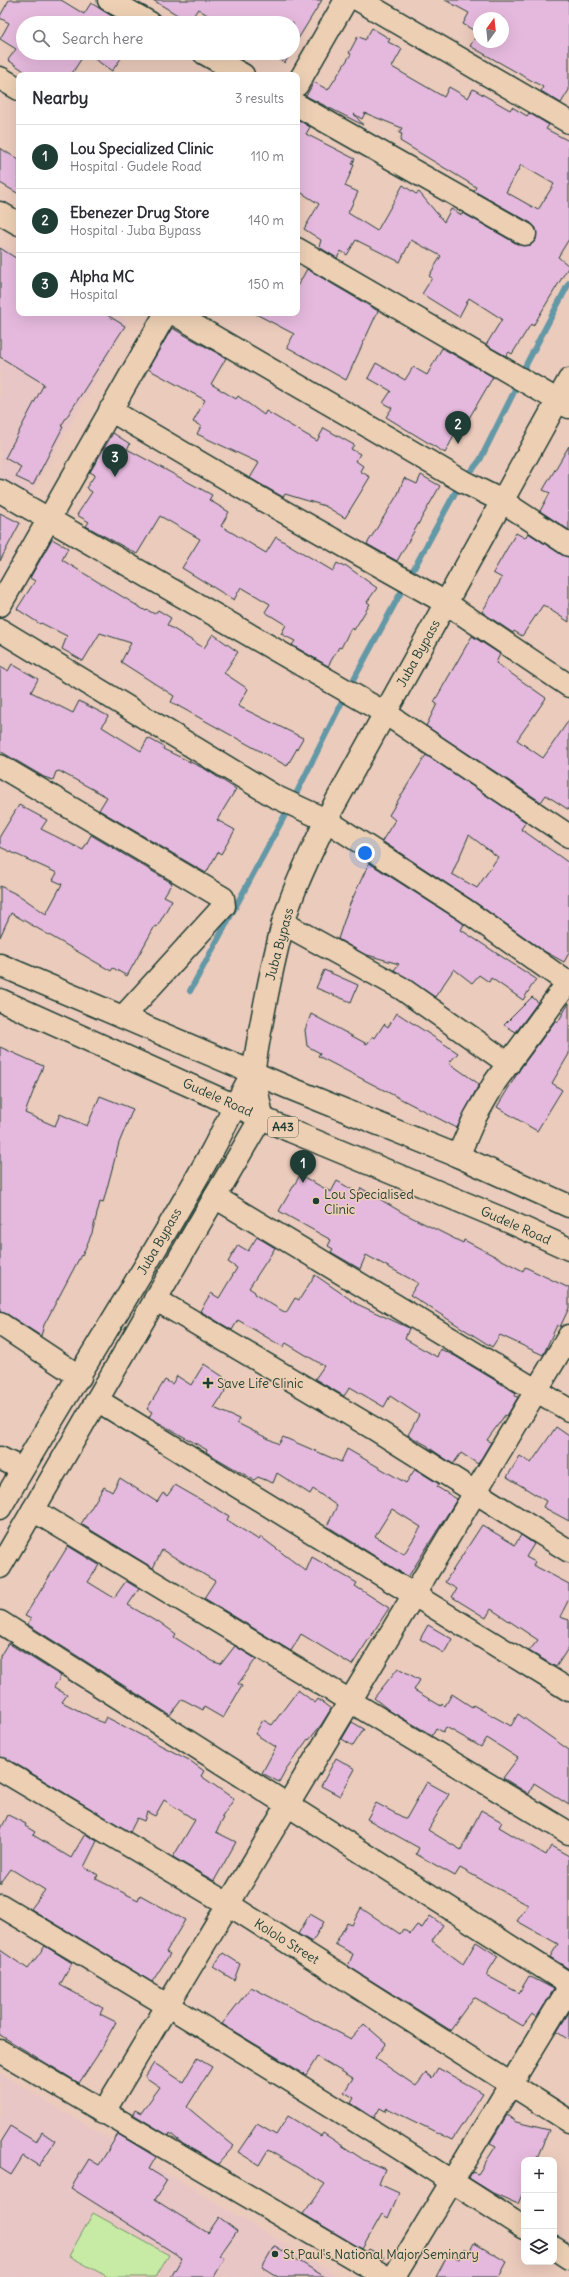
<!DOCTYPE html>
<meta charset="utf-8">
<style>
:root{--surface:#fff;--page:#f7f7f7;--text:#2b2b33;--muted:#7c7c81;--line:#e1e1e2;--accent:#1f3d34}
body{margin:0;font-family:Delius,sans-serif;background:var(--page);color:var(--text)}
.controls{position:absolute;right:12px;bottom:12px;display:grid;overflow:hidden;border-radius:8px;box-shadow:0 4px 16px #0002}
.controls button{width:36px;height:36px;display:grid;place-items:center;padding:0;border:0;border-bottom:1px solid var(--line);background:var(--surface);color:var(--text);font:20px sans-serif}
.compass{position:absolute;left:473px;top:12px;width:36px;height:36px;border-radius:50%;background:var(--surface);box-shadow:0 4px 16px #0002;rotate:15deg}
.you{position:absolute;left:365px;top:853px;width:14px;height:14px;margin:-10px;border:3px solid #fff;border-radius:50%;background:#1a73e8;box-shadow:0 0 0 6px #1a73e833}
.badge{display:grid;place-items:center;width:26px;height:26px;border-radius:50%;background:var(--accent);color:#fff;font-size:13px;font-weight:700}
.pin{position:absolute;translate:-50% -33px;filter:drop-shadow(0 1px 2px #0008)}
.pin::after{content:'';position:absolute;top:21px;width:14px;height:12px;background:inherit;clip-path:polygon(0 0,100% 0,50% 100%)}
.list{margin:0;padding:0;list-style:none}
h2{display:flex;justify-content:space-between;align-items:center;height:52px;margin:0;padding:0 16px;font-size:17px}
h2 small{font-size:13px;font-weight:400;color:var(--muted)}
.list li{display:grid;grid-template-columns:26px 1fr auto;gap:12px;align-items:center;box-sizing:border-box;height:64px;padding:0 16px;border-top:1px solid var(--line)}
.list b{display:block;font-size:15px;white-space:nowrap}
.list p{margin:0;font-size:13px;white-space:nowrap;color:var(--muted)}
.list em{font-size:13px;font-style:normal;color:var(--muted)}
.icon{flex:none;width:22px;height:22px;fill:none;stroke:currentColor;stroke-width:2;stroke-linecap:round;stroke-linejoin:round}
.map{position:relative;flex:none;width:569px;height:2277px;overflow:hidden}
.search{position:absolute;background:var(--surface);box-shadow:0 4px 16px #0002;left:16px;top:16px;width:284px;height:44px;display:flex;align-items:center;gap:10px;box-sizing:border-box;padding:0 14px;border-radius:22px;color:var(--muted);font-size:15px}
.panel{position:absolute;background:var(--surface);box-shadow:0 4px 16px #0002;left:16px;top:72px;width:284px;height:244px;border-radius:8px}
.map>svg:first-child{display:block}
.built{fill:#e9c6c6}
.green{fill:#c7eba5;stroke:#73946c}
.lines{fill:none;stroke-linecap:round;stroke-linejoin:round}
.stream{stroke:#6498a7;stroke-width:6}
.building{fill:#e5b9dd;stroke:#1f3d34;fill-rule:evenodd}
.street-casing{stroke:#1f3d34;stroke-width:25}
.secondary-casing{stroke:#1f3d34;stroke-width:25}
.primary-casing{stroke:#1f3d34;stroke-width:25}
.highway-casing{stroke:#1f3d34;stroke-width:25}
.street{stroke:#edd0b4;stroke-width:22}
.secondary{stroke:#edd0b4;stroke-width:22}
.primary{stroke:#edd0b4;stroke-width:22}
.highway{stroke:#edd0b4;stroke-width:22}
.poi-dot{fill:#1f3d34;stroke:#edd0b4;stroke-width:1.5}
.labels{text-anchor:middle;stroke-width:3;stroke-linejoin:round;paint-order:stroke}
.shield{fill:#edd0b4;stroke:#5d695a;stroke-width:1}
.shield-label{font-size:12px;font-weight:bold;fill:#1f3d34}
.street-label{font-size:13px;fill:#1f3d34;stroke:#edd0b4}
.poi-label{font-size:13px;fill:#1f3d34;stroke:#edd0b4;text-anchor:start}
</style>
<div class="map">
<svg width="569" height="2277" viewBox="0 0 569 2277">
<rect width="100%" height="100%" fill="#ebcbbc"/>
<filter id="ink" filterUnits="userSpaceOnUse"><feTurbulence type="fractalNoise" baseFrequency=".025" numOctaves="2"/><feDisplacementMap in="SourceGraphic" scale="8" xChannelSelector="R" yChannelSelector="G"/><feConvolveMatrix kernelMatrix="1 2 1 2 8 2 1 2 1" color-interpolation-filters="sRGB"/></filter>
<g filter="url(#ink)">
<path class="built" d="M0 245 19 256V313H114L129 321 23 508 0 495Z
M0 2073 263 2231 340 2277H0Z"/>
<path class="green" d="M93 2213 169 2255 156 2277H108L69 2256Z"/>
<g class="lines">
<path class="stream" d="M190 991 293 800 349 688 456 491 480 460 513 394 519 378 569 283"/>
</g>
<path class="building" d="M9 0H61L84 14 91 3 123 23H23V53H85L71 75H30L8 60 16 49 0 39 9 23 0 18V16Z
M153 0H322L293 47V23H220L198 9 189 22Z
M445 0H569V90L561 103 541 91 543 87 470 46 478 33 463 24 469 13ZM479 18H503V42H479Z
M372 28 390 39 388 42 402 49 392 67 444 97 449 87 468 98 473 89 510 110 512 107 527 116 529 113 549 125 546 129 569 141V239L558 257 569 266 533 326 531 324 512 354 509 352 506 356 486 345 502 319 469 298 459 317 422 294 432 278 429 276 441 256 411 240 400 262 356 240 347 255 341 251 337 258 319 247 321 240 304 229 319 204 297 190V119L310 127 306 134 355 159 352 164 354 165 345 186 358 192 348 213 377 231 403 185 416 194 419 192 444 222 451 209 462 215 463 213 519 245H531L536 240V228L531 223 474 191 476 187 400 141 402 134 399 133 402 128 365 113 362 119 354 114 363 125 306 96 314 82 328 90 351 54 349 53 358 36 365 40ZM521 165 554 184 538 210 506 192Z
M86 53H115L122 57 112 71Z
M269 53H290L285 63Z
M0 148 19 160V194L0 183Z
M0 248 19 260V313H104L125 326 61 426 63 427 33 485 16 477 21 467 5 458 44 384 0 357Z
M307 269 378 311 346 380 287 347 294 334 254 313H297V287Z
M172 328 226 358 211 384 236 399 238 396 264 415 266 411 317 441 324 428 354 445 351 449 360 454 356 461 363 466 360 471 370 477 345 518 325 506 285 494 283 497 269 489 250 478 259 463 197 434 201 426 193 422 205 400 148 369Z
M442 348 493 377 461 432 457 430 445 453 386 417 392 408 383 403 391 391 368 378 376 363 405 380 413 367 427 375Z
M113 433 130 444 127 449 212 495 209 500 229 512 221 526 266 553 276 537 333 571 337 563 344 567 345 565 377 588 367 602 370 604 354 630 351 628 341 648 339 647 328 666 292 645 295 641 281 634 286 625 265 612 270 604 241 587 234 600 182 568 200 539 160 516 137 554 86 526 89 522 77 515 92 492 86 488 95 475 90 472Z
M569 446V530L540 511 550 493 543 490Z
M421 475 440 486 397 561 367 544 398 494 404 478 417 484Z
M0 513 20 523 0 561Z
M516 533 525 538 528 533 562 555 569 557V622L543 605 522 636 514 631 513 633 482 612 502 578 493 573Z
M52 539 68 548 62 560 146 611 147 610 155 614 158 610 171 618 167 625 204 648 213 634 238 652 224 673 248 689 238 706 303 738 287 766 171 702 174 696 121 662 131 643 100 633 83 661 62 649 67 636 41 623 40 624 17 609 35 581 30 578Z
M472 636 500 654 496 663 546 698 517 740 543 758 569 720V810L546 795 541 802 426 726 437 704 434 702Z
M12 664 38 679 31 692 73 713 79 701 108 716 102 727 141 751 148 738 164 747 163 749 205 769 236 789 217 820 235 830 221 854 218 852 206 873 99 810 107 797 59 771 56 772 53 780 44 777 0 751V667L8 671Z
M426 755 526 822 521 829 569 863V953L564 962 544 951 472 900 382 841 395 820 389 815ZM469 835 498 857 477 888 452 874Z
M19 805 47 820 41 829 83 850 91 835 172 883 164 896 172 900 157 927 155 926 127 976 113 968 111 971 11 913 0 937V886L20 896 46 914 62 884 53 880 57 873 0 847V836Z
M369 863 458 920 464 924 461 930 536 979 523 1000 491 978 489 982 479 975 472 983 454 969 435 997 394 970 399 964 364 954 338 939 349 906Z
M324 970 358 985 351 1002 316 988Z
M532 997 538 1002 516 1032 504 1025Z
M569 1003V1054L552 1083 562 1090 537 1131 497 1107 520 1069 556 1020 558 1022Z
M397 1013 458 1053 449 1063 479 1084 457 1128 318 1056 320 1053 307 1046 305 1030 311 1014 367 1044 373 1036 375 1038 384 1024 388 1027Z
M0 1047 43 1066 25 1113 55 1126 60 1114 87 1126 100 1096 133 1109 119 1143 103 1203 100 1202 92 1233 82 1256 81 1255 44 1325 41 1336 7 1314 0 1312Z
M300 1175 331 1192 337 1181 358 1193 361 1188 403 1213 463 1243 464 1240 523 1271 525 1267 569 1288V1308L560 1327 557 1325 543 1355 500 1335 492 1347 410 1295 418 1283 366 1255 360 1269 331 1252 333 1249 328 1246 331 1240 279 1211Z
M257 1237 275 1248 249 1288 255 1292 254 1294 286 1313 295 1298 299 1300 315 1275 357 1304 409 1328 405 1339 437 1357 440 1349 455 1356 516 1393 515 1396 518 1397 507 1416 505 1415 487 1440 491 1442 478 1464 461 1453 453 1464 428 1447V1446L408 1435 419 1415 390 1396 384 1407 350 1387 344 1396 315 1379 324 1366 286 1343 283 1347 238 1320 232 1330 200 1311 211 1293 219 1298 237 1268 228 1262 238 1245 248 1251Z
M204 1364 231 1382 214 1408 239 1419 237 1423 279 1444 283 1437 341 1462 347 1449 406 1483 415 1469 439 1484 437 1487 457 1499 408 1577 327 1526 337 1506 313 1489 310 1494 277 1473 273 1483 258 1477 254 1480 206 1452 207 1450 149 1417 152 1412 147 1409 165 1380 172 1384 177 1376 191 1385ZM392 1509 421 1527 404 1554 375 1536Z
M556 1427 569 1436V1521L543 1507 546 1501 507 1477 520 1456 531 1463Z
M120 1478 157 1502 163 1493 167 1496 175 1485 229 1516 227 1520 259 1540 261 1537 306 1571 312 1557 357 1583 355 1586 389 1608 352 1665 301 1634 291 1651 204 1598 215 1581 162 1550 153 1568 81 1524 104 1487 112 1492Z
M482 1525 515 1545 521 1535 534 1544 526 1557 535 1562 533 1565 569 1584V1599L560 1617 569 1620V1647L556 1667 529 1651 538 1640 491 1609 486 1618 452 1597 457 1589 445 1582Z
M68 1546 99 1565 88 1582 114 1598 126 1581 139 1589 128 1605 157 1622 158 1621 176 1634 174 1637 214 1662 221 1664 235 1646 256 1659 238 1684 242 1686 223 1718 204 1707 203 1710 182 1699 170 1715 27 1624 31 1619 25 1616Z
M428 1625 452 1639 444 1653 420 1639Z
M8 1643 61 1676 54 1687 67 1695 62 1702 103 1723 106 1717 189 1760 204 1771 201 1776 234 1799 222 1817 224 1818 216 1832 236 1842 214 1881 173 1857 195 1820 164 1800 155 1816 147 1812 144 1821 137 1818 130 1832 6 1758 0 1757V1656Z
M398 1668 420 1680 414 1690 441 1706 442 1704 445 1706 452 1694 472 1707 473 1705 511 1726 518 1714 569 1750V1805L534 1783 529 1794 503 1778 518 1758 487 1738 481 1747 446 1727 443 1732 436 1728 432 1735 390 1711 374 1698Z
M298 1690 315 1703 318 1699 331 1709 321 1725 309 1740 308 1739 286 1769 279 1782 262 1773 276 1747 255 1734 263 1720 272 1725Z
M352 1722 364 1729 353 1746 342 1739Z
M336 1758 355 1769 340 1796 321 1786Z
M427 1782 449 1794 428 1830 461 1850 481 1810 502 1822 499 1827 546 1855 551 1846 569 1856V1969L550 1957 558 1944 517 1921 528 1905 460 1868 455 1876 416 1854 419 1848 367 1819 376 1803 406 1819Z
M8 1815 26 1824 25 1826 35 1832 33 1835 71 1858 85 1834 97 1841 84 1867 98 1875 96 1879 138 1900 140 1895 185 1920 166 1952 170 1954 152 1982 31 1909 45 1890 11 1869 0 1884V1831Z
M361 1908 400 1934 403 1929 410 1934 417 1925 422 1928 430 1916 443 1925 432 1941 463 1964 476 1942 498 1956 486 1975 519 1993 529 1976 554 1989 537 2017 532 2014 523 2026 474 1997 450 2030 348 1966 353 1954 335 1944 347 1923 352 1925Z
M310 1914 324 1922 312 1942 298 1934Z
M45 1946 72 1963 60 1985 103 2008 100 2014 116 2022 97 2056 79 2083 0 2035V1950L28 1969Z
M223 1953 240 1964 234 1980 213 1967Z
M251 1987 351 2039 364 2024 386 2043 375 2058 416 2086 426 2073 432 2078 438 2068 483 2093 452 2140 387 2108 385 2111 380 2108 374 2118 351 2103 354 2098 344 2092 353 2078 317 2057 306 2075 222 2024Z
M569 2012V2040L557 2032Z
M197 2058 212 2067 187 2107 234 2146 218 2164 183 2144 170 2133 169 2136 133 2114 135 2110 141 2113 160 2087 145 2077 154 2063 183 2082Z
M507 2115 516 2122 549 2130 536 2160H524V2190L518 2204 493 2193 469 2178 472 2172 478 2174 496 2146 490 2143Z
M288 2116 321 2136 323 2133 364 2160 385 2169 379 2184 399 2193 388 2218 382 2214 362 2249 303 2214 325 2184 268 2150 259 2165 238 2152 257 2124 276 2135Z
M10 2126 36 2142 42 2132 55 2141 39 2166 23 2156 11 2175 0 2168V2142Z
M118 2134 156 2157 149 2169 167 2180 155 2200 208 2233 219 2217 237 2231 220 2255 225 2258 214 2277H171L182 2258 71 2188 89 2159 99 2165Z
M474 2243 507 2262 499 2277H436L448 2254 459 2259 464 2248 470 2251Z
M274 2246H275L325 2277H278L262 2267Z
M369 2249 384 2257 382 2260 367 2252Z"/>
<g class="lines">
<defs>
<path id="street" d="M109 0 150 23
M359 0 569 122
M204 53 243 75
M0 78 19 89
M297 85 346 0
M297 105 525 234
M0 213 19 224
M297 249 569 407
M173 313 464 482 502 501 569 545
M110 410 263 500 446 603 569 686
M0 491 385 713 569 836
M0 605 166 313
M0 630 274 796 326 820 465 910 568 983
M0 766 223 898 224 906 123 1017
M283 923 401 988 509 1064
M458 1156 475 1117 495 1082 569 981
M215 1197 569 1410
M155 1299 373 1428 569 1551
M0 1324 80 1377
M97 1400 569 1690
M0 1458 22 1469
M33 1510 569 1833
M0 1622 569 1984
M0 1769 228 1904 569 2121
M0 1905C176 2010 352 2116 524 2228
M0 2051 386 2277
M103 2113 569 1336
M554 2248 569 2258
M394 2277 569 1988"/>
<path id="secondary" d="M253 1073C261 1023 270 973 283 924 293 888 311 854 326 820L569 380"/>
<path id="primary" d="M0 1508C69 1388 145 1272 212 1151 226 1125 238 1098 253 1073
M0 1567 262 1116 253 1073"/>
<path id="highway" d="M0 965 287 1087 458 1156 569 1206
M0 1000 291 1131 510 1222 569 1249"/>
</defs>
<use href="#street" class="street-casing"/>
<use href="#secondary" class="secondary-casing"/>
<use href="#primary" class="primary-casing"/>
<use href="#highway" class="highway-casing"/>
<use href="#street" class="street"/>
<use href="#secondary" class="secondary"/>
<use href="#primary" class="primary"/>
<use href="#highway" class="highway"/>
</g>
</g>
<g class="poi-dot">
<circle cx="316" cy="1201" r="4"/>
<path d="M206 1377h4v4h4v4h-4v4h-4v-4h-4v-4h4z"/>
<circle cx="275" cy="2254" r="4"/>
</g>
<g class="labels">
<rect class="shield" x="268" y="1117" width="30" height="20" rx="3"/>
<g class="shield-label">
<text x="283" y="1131">A43</text>
</g>
<g class="street-label">
<text transform="translate(418 653) rotate(-61)" y="5">Juba Bypass</text>
<text transform="translate(279 944) rotate(-75)" y="5">Juba Bypass</text>
<text transform="translate(218 1097) rotate(24)" y="5">Gudele Road</text>
<text transform="translate(516 1225) rotate(24)" y="5">Gudele Road</text>
<text transform="translate(159 1241) rotate(-60)" y="5">Juba Bypass</text>
<text transform="translate(287 1941) rotate(32)" y="5">Kololo Street</text>
</g>
<g class="poi-label">
<text x="324" y="1199">Lou Specialised<tspan x="324" dy="15">Clinic</tspan></text>
<text x="217" y="1388">Save Life Clinic</text>
<text x="283" y="2259">St Paul's National Major Seminary</text>
</g>
</g>
</svg>
<div class="controls">
<button>+</button>
<button>−</button>
<button><svg class="icon" aria-label="layers" viewBox="0 0 24 24"><path d="M12 4l9 5-9 5-9-5zM3 14l9 5 9-5"/></svg></button>
</div>
<svg class="compass" viewBox="-18 -18 36 36"><path d="M0-13l5 13h-10z" fill="#e53935"/><path d="M0 13l5-13h-10z" fill="#7c7c81"/></svg>
<div class="you"></div>
<div class="pin badge" style="left:303px;top:1183px">1</div>
<div class="pin badge" style="left:458px;top:444px">2</div>
<div class="pin badge" style="left:115px;top:477px">3</div>
<div class="search"><svg class="icon" aria-label="search" viewBox="0 0 24 24"><circle cx="10" cy="10" r="6"/><path d="M15 15l6 6"/></svg>Search here</div>
<section class="panel">
<h2>Nearby<small>3 results</small></h2>
<ul class="list">
<li><span class="badge">1</span><div><b>Lou Specialized Clinic</b><p>Hospital · Gudele Road</p></div><em>110 m</em></li>
<li><span class="badge">2</span><div><b>Ebenezer Drug Store</b><p>Hospital · Juba Bypass</p></div><em>140 m</em></li>
<li><span class="badge">3</span><div><b>Alpha MC</b><p>Hospital</p></div><em>150 m</em></li>
</ul>
</section>
</div>
